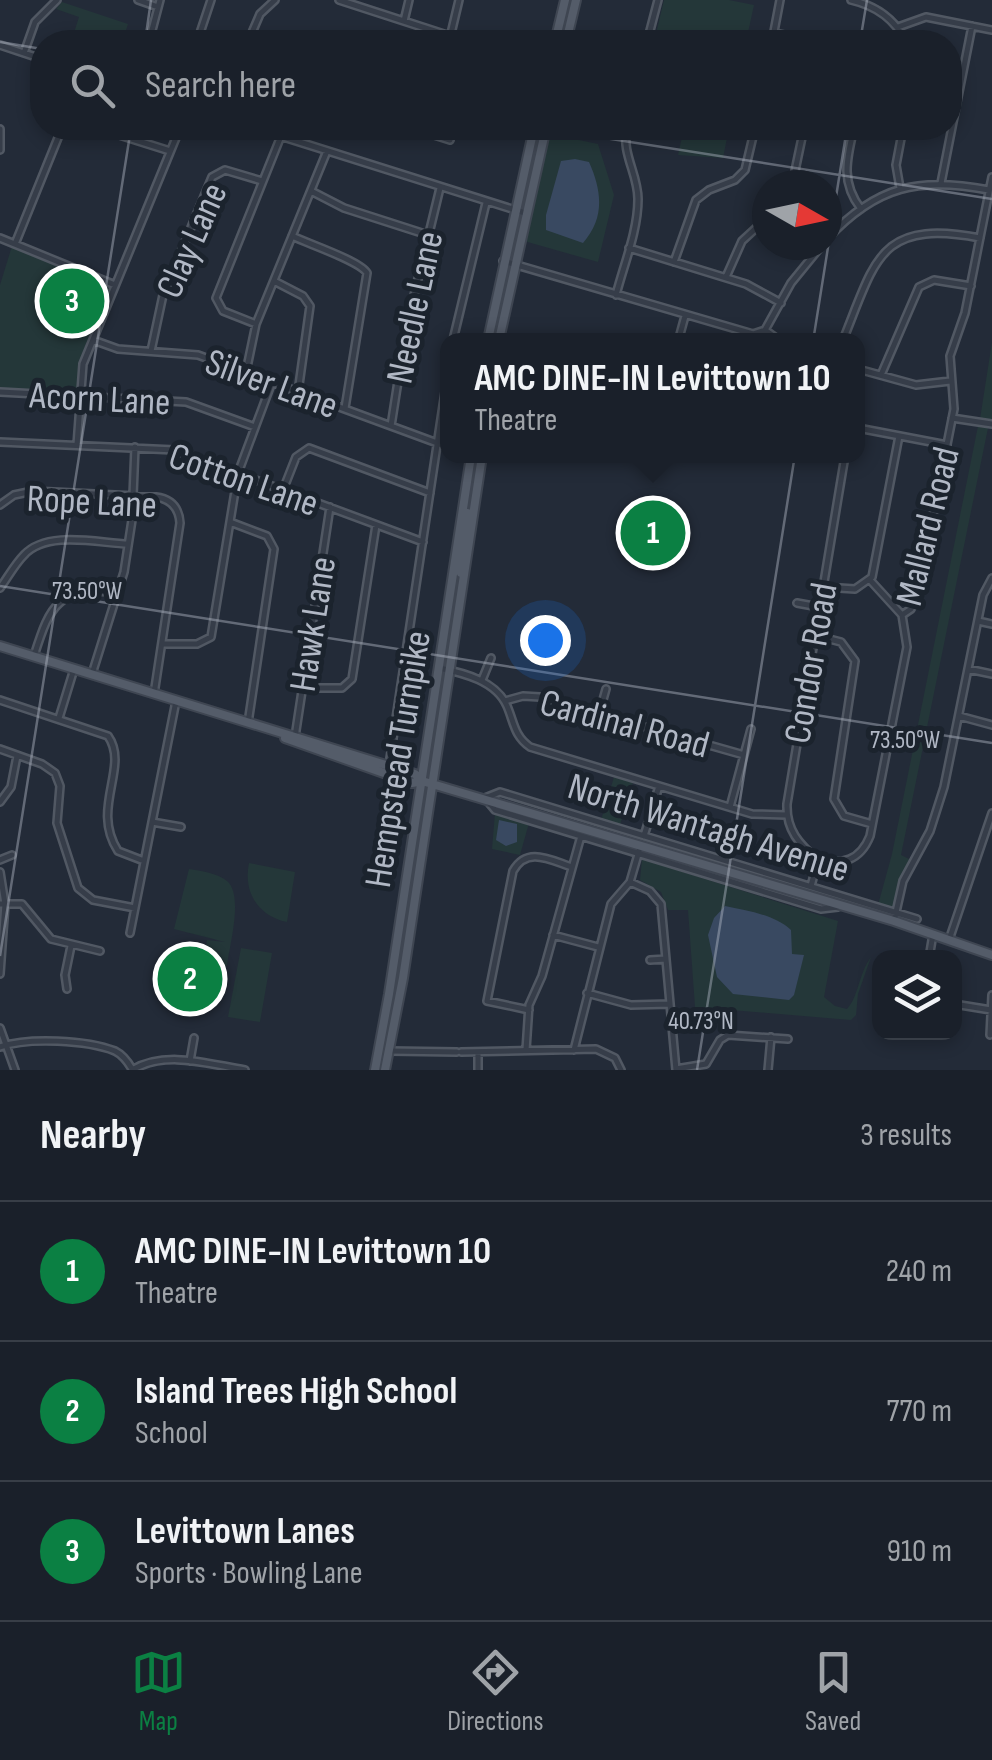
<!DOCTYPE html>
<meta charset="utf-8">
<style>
:root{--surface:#1a202a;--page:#272d36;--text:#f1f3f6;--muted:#9fa3a8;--line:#383e47;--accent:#0b8043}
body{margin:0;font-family:"Sofia Sans Condensed",sans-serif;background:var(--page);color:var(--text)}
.controls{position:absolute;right:30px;bottom:30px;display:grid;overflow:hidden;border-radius:20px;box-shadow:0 5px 15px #0003}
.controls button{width:90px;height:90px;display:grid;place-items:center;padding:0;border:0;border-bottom:2px solid var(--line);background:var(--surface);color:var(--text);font:50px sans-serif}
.compass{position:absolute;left:752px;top:170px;width:90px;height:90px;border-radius:50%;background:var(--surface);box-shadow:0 5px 15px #0003;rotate:99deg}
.you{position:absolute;left:545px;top:640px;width:35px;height:35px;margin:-25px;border:8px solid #fff;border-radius:50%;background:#1a73e8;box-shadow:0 0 0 15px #1a73e833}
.badge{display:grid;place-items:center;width:65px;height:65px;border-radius:50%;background:var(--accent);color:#fff;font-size:32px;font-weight:700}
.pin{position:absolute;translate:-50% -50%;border:5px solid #fff;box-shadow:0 2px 10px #0006}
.popup{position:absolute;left:440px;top:333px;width:425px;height:130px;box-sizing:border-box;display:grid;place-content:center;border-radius:20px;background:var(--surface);filter:drop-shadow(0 2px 8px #0005);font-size:32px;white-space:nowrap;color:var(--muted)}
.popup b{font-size:38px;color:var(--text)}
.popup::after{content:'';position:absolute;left:50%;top:100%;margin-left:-20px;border:20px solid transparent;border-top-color:var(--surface)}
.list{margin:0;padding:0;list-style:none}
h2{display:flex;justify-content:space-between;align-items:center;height:130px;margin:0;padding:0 40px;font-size:42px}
h2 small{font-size:32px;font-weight:400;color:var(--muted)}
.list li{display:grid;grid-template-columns:65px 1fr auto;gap:30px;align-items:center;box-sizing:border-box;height:140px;padding:0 40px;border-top:2px solid var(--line)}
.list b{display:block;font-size:38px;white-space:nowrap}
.list p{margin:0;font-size:32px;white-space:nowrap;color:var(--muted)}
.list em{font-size:32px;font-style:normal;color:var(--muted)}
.icon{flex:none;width:55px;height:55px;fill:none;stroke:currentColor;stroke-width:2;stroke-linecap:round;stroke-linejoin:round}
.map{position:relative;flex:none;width:992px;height:1070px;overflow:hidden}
.search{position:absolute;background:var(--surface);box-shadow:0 5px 15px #0003;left:30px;right:30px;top:30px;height:110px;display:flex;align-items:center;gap:25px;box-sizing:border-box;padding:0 35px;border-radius:40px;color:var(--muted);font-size:38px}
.sheet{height:550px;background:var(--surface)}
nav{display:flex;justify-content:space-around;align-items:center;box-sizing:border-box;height:140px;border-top:2px solid var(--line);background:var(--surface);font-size:28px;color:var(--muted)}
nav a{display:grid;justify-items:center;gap:5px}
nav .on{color:var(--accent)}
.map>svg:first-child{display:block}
.green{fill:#243739}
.water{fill:#394961}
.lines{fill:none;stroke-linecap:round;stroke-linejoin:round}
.minor-casing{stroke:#515863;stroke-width:10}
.major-casing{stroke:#3f4652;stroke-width:12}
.minor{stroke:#363d49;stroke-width:5}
.major{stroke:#545c69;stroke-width:8}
.ticks{fill:none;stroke:#b1b8c5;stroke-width:2.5;stroke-opacity:0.45}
.labels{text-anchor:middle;stroke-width:10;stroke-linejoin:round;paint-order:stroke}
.street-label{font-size:38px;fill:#b1b8c5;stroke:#1b232d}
.ticks-label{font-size:25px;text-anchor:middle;fill:#b1b8c5;stroke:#1b232d;stroke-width:10;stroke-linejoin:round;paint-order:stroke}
</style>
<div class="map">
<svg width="992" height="1070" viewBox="0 0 992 1070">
<rect width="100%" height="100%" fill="#232b38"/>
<path class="green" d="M664 0H729L754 5 746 42H654Z
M62 2 128 24 122 42H71L79 17 56 9Z
M684 128H729L723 158 678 155Z
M550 134 598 144 614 195 598 262 524 241Z
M12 246 110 287 84 349 77 391H0V285Z
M992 342V420L980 419Z
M978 426 988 428 901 855 911 860 898 889 894 908 878 905 892 854Z
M614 777 633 782 620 825 601 820Z
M495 813 529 823 520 855 492 849Z
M642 859 838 921 824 997 835 1006 847 1009C859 996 858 975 871 957L858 994 856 1015 851 1020 695 1007 688 910H668L661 892 640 880Z
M249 863 295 872 287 922C258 916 243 892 249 863Z
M189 869C201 871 217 873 227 881 244 895 229 947 227 966L204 962 207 940 225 942 174 929Z
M241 948 272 953 260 1022 228 1017Z"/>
<path class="water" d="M575 159 589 162C602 191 605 218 583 243L546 230V215L561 161Z
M499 820 517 824V842L506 846 496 840Z
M725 906C747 911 774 914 791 930L792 954 804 955 794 995 789 1000 733 994 717 977 708 935 714 918Z"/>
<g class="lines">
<defs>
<path id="minor" d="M138 0 158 7
M339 0 450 36
M851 0C877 6 895 19 906 42
M404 21 409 0
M898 27 926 17 992 30
M774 33 819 42
M155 42 151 34 160 0
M197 42 211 0
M248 42 260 14 275 0
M309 42H312
M449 42 459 0
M647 42 658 0
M772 42 780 0
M0 45 42 59
M24 53 35 22 57 0
M97 128 170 151
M255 128 525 213
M412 128 450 140
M854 128C847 158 840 182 861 209
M0 129V150
M941 183 972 26
M792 185 804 128
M900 188 896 165 903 128
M311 191 344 208 428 235
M292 236C309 244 360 261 367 273L345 408
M0 238 115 285
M827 239C877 185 919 177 989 190
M15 244 62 128
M629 248 746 284 781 303
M503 261 753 334 765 330 791 283 822 245
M674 262 696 200 709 190 735 180 745 170 755 128
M726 277 742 241 767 218
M274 281 303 296 310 306 298 392
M616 295C624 264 638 231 638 199 638 174 621 153 627 128
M256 324 223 311 216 298 281 136
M765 330 779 340
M679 338 685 316
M93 340 118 349 198 355 448 447
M453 340 486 203
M843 340C876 259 879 219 980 238
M151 351 163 295 212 177 225 170 262 181
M858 369 916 385 950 381
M246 372 256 324 327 151
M881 375 919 287 934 280 971 286
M0 392 186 402 255 427
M952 418 992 424
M391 426 407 324 440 188
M858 428 947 445
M0 442 175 450 423 542
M77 445 83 364 180 128
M283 490 296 457 309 448 430 493
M0 505 14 495 33 491 156 497C171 499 179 508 180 523L154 694
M230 522 267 536 274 549 248 723
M870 580 902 615
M824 587 855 589 872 577 899 436
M0 588C8 577 15 564 24 555 47 530 98 543 128 544
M797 603 819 607
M978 621 992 624
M814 635 841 642 855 661 834 799 844 816 872 824
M162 644H197L211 637 238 473 272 382
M34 656C51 602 58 589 118 592
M439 668C464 673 496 681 507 706 514 722 514 736 530 747L752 814 786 815
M968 669 992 674
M92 674 124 572 132 520 135 447
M482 680 491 658
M302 688H342L352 679 376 525
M0 700 108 736C130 767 90 808 118 851L144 861
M505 701 523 696 540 697 744 755
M599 714 606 689
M959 716 992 725
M59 718 74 669
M295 737 330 507
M0 749 42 764 55 773 60 786 57 823 78 888 93 900 135 908
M389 765 448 372
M0 802 11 787 17 756
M730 807 751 729
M152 822 181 827
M644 836 659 786
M0 860 12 855
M818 860C842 865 860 861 870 836L907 647 902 615 911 609 917 596 954 409 950 356 965 313 992 177
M818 860C799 844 786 830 787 804L845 456
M0 872 5 904 0 974
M630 882 650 891 661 904 676 1070
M811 886 818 860
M0 904H22L51 939 100 951
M838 907 821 909 495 810 485 798 500 792 917 919
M894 921 903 881 930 831 944 787 983 595 992 578
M130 933 176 701
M553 935 598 947
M949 940 992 813
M929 958 933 934
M650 960 666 959
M67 989 65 975 71 946
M587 993 631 1005 670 1004
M954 1004 991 1010
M529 1010 487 1001 513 871C527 846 550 860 572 867
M0 1028 15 1070
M990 1035 992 995
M0 1047C28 1037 87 1040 115 1051 123 1055 128 1062 132 1069
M526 1050 529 1005 542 976 581 836
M574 1050 611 904 630 882 639 851
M390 1051 457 1052
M461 1052 596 1049 615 1058 621 1070
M190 1061 194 1038
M676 1069 706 1064 720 1040 728 1035 788 1039
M132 1070C166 1050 208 1064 245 1070
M478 1070V1053
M768 1070 771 1037"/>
<path id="major" d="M555 42 565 0
M566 42 576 0
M488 340 534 128
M499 340 546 128
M461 573 467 513
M0 646 415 774 422 781 894 921 992 955
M285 738 412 783 422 781
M375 1070 389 994 471 456
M385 1070 403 978 482 456"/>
</defs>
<use href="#minor" class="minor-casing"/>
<use href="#major" class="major-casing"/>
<use href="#minor" class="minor"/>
<use href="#major" class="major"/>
</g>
<path class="ticks" d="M0 42 42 49M145 42 151 0M860 42 867 0M541 128 992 199M0 586 992 743M0 956 131 128M697 1070 847 128"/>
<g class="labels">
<g class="street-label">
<text transform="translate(191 240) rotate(-66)" y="13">Clay Lane</text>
<text transform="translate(414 307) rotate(-78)" y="13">Needle Lane</text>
<text transform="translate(272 383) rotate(20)" y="13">Silver Lane</text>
<text transform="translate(100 398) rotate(3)" y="13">Acorn Lane</text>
<text transform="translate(244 479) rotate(19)" y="13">Cotton Lane</text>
<text transform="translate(92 501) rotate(3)" y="13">Rope Lane</text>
<text transform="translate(927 526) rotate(-76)" y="13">Mallard Road</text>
<text transform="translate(312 624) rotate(-81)" y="13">Hawk Lane</text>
<text transform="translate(810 663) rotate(-80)" y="13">Condor Road</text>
<text transform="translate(625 723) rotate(15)" y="13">Cardinal Road</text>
<text transform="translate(397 759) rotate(-81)" y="13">Hempstead Turnpike</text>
<text transform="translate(709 827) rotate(17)" y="13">North Wantagh Avenue</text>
</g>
</g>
<g class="ticks-label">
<text x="87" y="599">73.50°W</text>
<text x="905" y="748">73.50°W</text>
<text x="701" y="1029">40.73°N</text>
</g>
</svg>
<div class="controls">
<button><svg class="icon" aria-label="layers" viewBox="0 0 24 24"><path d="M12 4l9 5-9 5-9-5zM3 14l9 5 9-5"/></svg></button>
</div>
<svg class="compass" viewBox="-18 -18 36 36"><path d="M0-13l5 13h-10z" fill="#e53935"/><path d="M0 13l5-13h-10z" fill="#9fa3a8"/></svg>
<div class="you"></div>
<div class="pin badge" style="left:653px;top:533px">1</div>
<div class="popup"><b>AMC DINE-IN Levittown 10</b>Theatre</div>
<div class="pin badge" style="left:190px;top:979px">2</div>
<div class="pin badge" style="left:72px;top:301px">3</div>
<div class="search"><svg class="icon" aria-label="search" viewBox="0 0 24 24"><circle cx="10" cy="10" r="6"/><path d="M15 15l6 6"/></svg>Search here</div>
</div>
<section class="sheet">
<h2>Nearby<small>3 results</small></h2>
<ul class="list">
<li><span class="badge">1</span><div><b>AMC DINE-IN Levittown 10</b><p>Theatre</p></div><em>240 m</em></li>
<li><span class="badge">2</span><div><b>Island Trees High School</b><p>School</p></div><em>770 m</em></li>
<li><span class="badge">3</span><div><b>Levittown Lanes</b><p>Sports · Bowling Lane</p></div><em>910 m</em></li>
</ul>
</section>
<nav>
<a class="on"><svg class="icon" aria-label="map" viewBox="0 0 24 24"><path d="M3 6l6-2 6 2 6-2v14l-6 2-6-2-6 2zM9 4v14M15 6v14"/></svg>Map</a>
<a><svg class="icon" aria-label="directions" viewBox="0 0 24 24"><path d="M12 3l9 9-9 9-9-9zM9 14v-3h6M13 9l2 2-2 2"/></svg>Directions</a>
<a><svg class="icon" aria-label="saved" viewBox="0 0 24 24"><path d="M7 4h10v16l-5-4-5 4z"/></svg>Saved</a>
</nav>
